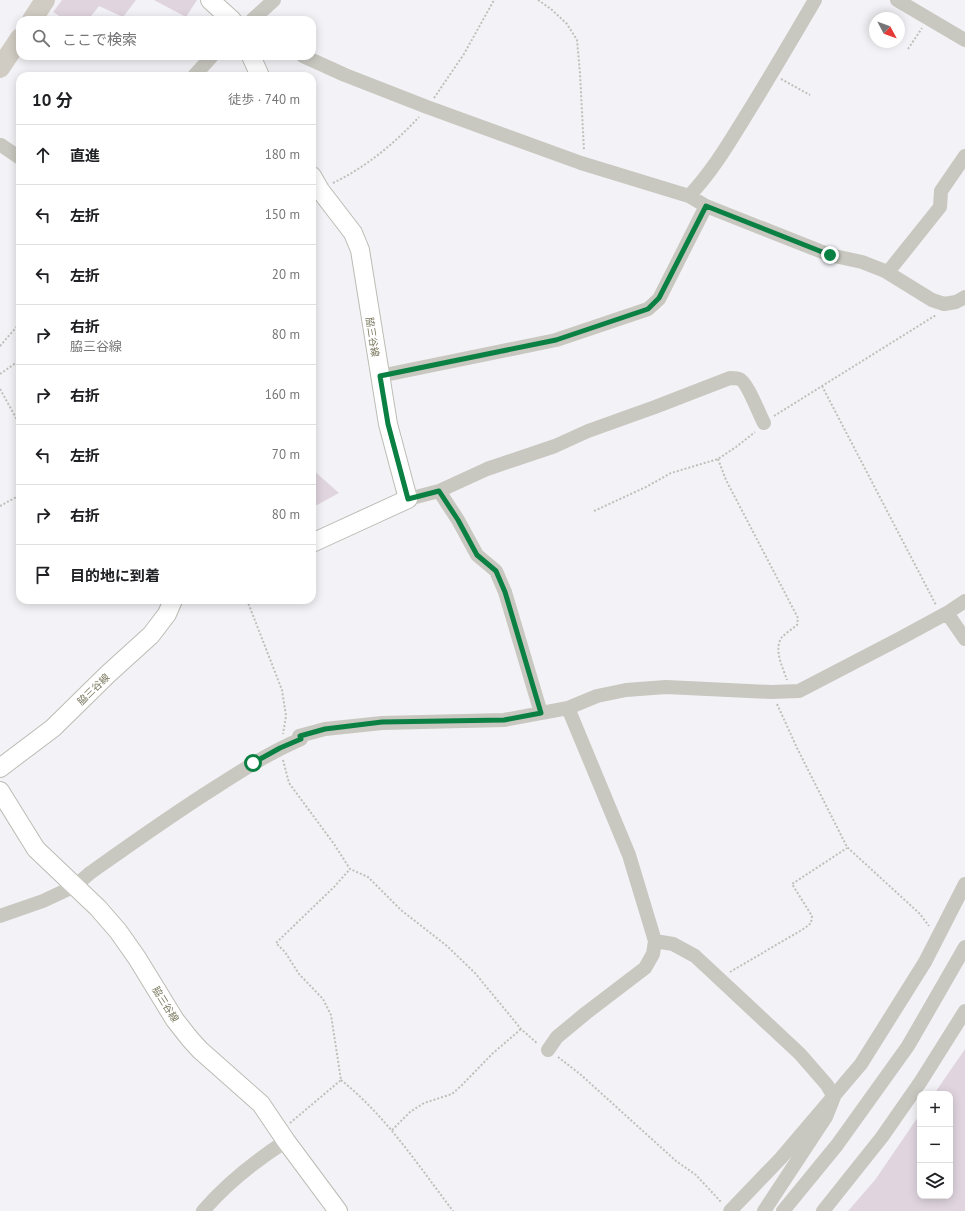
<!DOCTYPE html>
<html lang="ja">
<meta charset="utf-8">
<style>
:root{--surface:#fff;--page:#f6f6f6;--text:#202124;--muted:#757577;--line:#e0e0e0}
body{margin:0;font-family:"PT Sans","Noto Sans JP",sans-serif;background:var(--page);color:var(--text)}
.controls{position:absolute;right:12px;bottom:12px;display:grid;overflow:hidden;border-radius:8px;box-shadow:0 2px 10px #0003}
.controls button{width:36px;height:36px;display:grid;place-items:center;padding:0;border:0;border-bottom:1px solid var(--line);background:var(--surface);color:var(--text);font:20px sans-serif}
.compass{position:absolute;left:869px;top:12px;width:36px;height:36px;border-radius:50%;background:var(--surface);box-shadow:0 2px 10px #0003;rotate:131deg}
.stop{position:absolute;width:12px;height:12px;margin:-9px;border:3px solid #0b8043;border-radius:50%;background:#fff}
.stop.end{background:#0b8043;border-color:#fff;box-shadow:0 1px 4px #0008}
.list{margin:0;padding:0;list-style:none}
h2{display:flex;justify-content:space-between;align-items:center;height:52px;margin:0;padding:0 16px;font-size:17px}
h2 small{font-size:13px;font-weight:400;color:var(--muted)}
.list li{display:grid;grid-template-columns:26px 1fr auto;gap:12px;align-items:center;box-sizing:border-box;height:60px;padding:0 16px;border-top:1px solid var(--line)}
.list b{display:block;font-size:15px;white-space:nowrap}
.list p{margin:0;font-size:13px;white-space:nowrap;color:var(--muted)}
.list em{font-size:13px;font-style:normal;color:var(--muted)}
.icon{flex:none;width:22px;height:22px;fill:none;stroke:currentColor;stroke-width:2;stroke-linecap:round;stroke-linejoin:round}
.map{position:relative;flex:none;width:965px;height:1211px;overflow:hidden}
.search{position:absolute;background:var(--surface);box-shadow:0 2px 10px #0003;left:16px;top:16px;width:300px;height:44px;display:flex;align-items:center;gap:10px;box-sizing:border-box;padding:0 14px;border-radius:12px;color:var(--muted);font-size:15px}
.panel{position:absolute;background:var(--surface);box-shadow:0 2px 10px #0003;left:16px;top:72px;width:300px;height:532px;border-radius:12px}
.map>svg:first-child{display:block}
.green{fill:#e0d5df}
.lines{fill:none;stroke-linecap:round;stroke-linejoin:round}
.river{stroke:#d1ccc3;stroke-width:20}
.major-casing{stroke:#bcbbb4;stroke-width:20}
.path{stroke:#c0bfba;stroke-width:2;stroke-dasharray:2 2;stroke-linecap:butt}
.minor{stroke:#c8c7c0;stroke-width:14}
.major{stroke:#fff;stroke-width:18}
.route{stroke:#0b8043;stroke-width:5}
.labels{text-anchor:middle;stroke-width:4;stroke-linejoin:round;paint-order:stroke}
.street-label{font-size:10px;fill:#78755b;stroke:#fff}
</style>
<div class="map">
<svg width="965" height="1211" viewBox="0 0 965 1211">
<rect width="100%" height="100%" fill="#f3f2f6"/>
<path class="green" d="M62 0H136L123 17 99 6 88 20H66L53 12Z
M154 0H197L186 17Z
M312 469 339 493 317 505 312 504Z
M965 1049V1211H848L875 1180 920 1114V1196H950V1094H934Z"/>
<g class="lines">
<path class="river" d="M32 20 45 0
M0 68 20 38"/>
<defs>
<path id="major" d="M210 0 232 20
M251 56 260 76
M312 176 320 190 353 233 360 250 388 424 408 499 312 543
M0 768 53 728 108 674 151 635 167 614 173 600
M0 791 36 849 98 908 118 931 137 958 175 1020 190 1039 200 1050 261 1104 286 1141 338 1211"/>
</defs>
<use href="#major" class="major-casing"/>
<path class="path" d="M538 0 551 9 567 24 577 40 580 73 584 151
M908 49 922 28
M781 79 810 95
M434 98 464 54 494 0
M333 183C366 167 394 144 419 117
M0 346 20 323
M0 374 20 360
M822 386 936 605
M0 389 20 425
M774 416 936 315
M718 459 726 480 798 618 797 625C792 629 786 633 782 637 773 649 783 668 787 680
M0 506 20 495
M594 511 646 487 671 473 718 459 736 447 755 432
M247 600 282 690 286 716 283 734
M777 704 797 748 847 847 920 914 929 926
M283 760 289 783 334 844 350 869 368 877 401 910 447 946 475 973 521 1029 538 1044
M730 972 805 928 811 923 812 916 792 884 847 848
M558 1057 580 1074 676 1161 696 1175 722 1203
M341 1080C386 1116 418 1165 453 1211
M290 1123 341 1080 331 1015 323 999 299 974 285 952 276 943 334 887 350 869
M392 1130 410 1112 424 1103 452 1094 462 1085 492 1054 521 1029"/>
<path class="minor" d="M897 0 965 40
M252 20 274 0
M303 56 345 75 427 107 581 163 689 196 706 206 830 255 862 262 885 271 932 300 944 304 956 302 965 297
M194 76 212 56
M1 145 20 158
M689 196C710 174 726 148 742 122 767 82 791 41 815 0
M888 272 940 207 941 191 965 156
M380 376 556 340 648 309 659 299 706 206
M439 491 458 520 477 555 496 571 505 592 541 713
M408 499 439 491 487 469 555 446 588 431 655 407 730 378C732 378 737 378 739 379 747 381 759 414 764 423
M947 613 965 639
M0 916 43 901 75 886 90 873C131 844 173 814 216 787 244 769 271 752 301 739L299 736 325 729 382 723 504 720 568 708 597 696 626 690 666 687 771 692 799 691 899 639 947 613 965 601
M655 941 673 944 695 956 800 1054 827 1085 834 1097 826 1117 764 1211
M548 1050 557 1037 586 1013 645 968 653 954 655 941 629 855 568 708
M203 1211C227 1183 255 1161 286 1141
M730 1211 781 1158 861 1064 925 962 965 884
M783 1211 837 1145 908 1046 965 947
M823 1211 882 1137 921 1081 965 1011"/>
<use href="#major" class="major"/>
</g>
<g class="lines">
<path class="route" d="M253 763 280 748 301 739 300 736 325 729 382 722 504 720 541 713 505 592 496 571 477 555 458 520 439 491 408 499 388 424 380 376 556 340 648 309 659 298 706 206 830 255"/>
</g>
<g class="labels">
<g class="street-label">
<text transform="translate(373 337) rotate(81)" y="4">脇三谷線</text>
<text transform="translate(93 689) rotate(-44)" y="4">脇三谷線</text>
<text transform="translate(166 1004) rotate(58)" y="4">脇三谷線</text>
</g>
</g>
</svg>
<div class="controls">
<button>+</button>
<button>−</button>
<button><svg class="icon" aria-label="layers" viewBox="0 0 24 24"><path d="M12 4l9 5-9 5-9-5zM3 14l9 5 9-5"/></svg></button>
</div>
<svg class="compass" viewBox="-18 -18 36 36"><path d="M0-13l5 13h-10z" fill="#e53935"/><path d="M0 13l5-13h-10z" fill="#757577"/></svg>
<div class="stop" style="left:253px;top:763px"></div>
<div class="stop end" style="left:830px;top:255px"></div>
<div class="search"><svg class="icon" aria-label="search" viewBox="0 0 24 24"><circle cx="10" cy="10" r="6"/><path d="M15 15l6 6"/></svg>ここで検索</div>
<section class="panel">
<h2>10 分<small>徒歩 · 740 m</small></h2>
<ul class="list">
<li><svg class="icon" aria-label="ahead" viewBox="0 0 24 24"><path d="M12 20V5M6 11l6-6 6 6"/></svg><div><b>直進</b></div><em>180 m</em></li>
<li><svg class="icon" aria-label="left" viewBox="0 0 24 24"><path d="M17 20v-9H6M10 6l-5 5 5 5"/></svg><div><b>左折</b></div><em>150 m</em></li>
<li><svg class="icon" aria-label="left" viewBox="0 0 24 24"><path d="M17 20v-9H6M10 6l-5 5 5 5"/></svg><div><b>左折</b></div><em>20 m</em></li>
<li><svg class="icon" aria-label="right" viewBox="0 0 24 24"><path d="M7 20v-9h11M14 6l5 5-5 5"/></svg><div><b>右折</b><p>脇三谷線</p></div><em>80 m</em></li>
<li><svg class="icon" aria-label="right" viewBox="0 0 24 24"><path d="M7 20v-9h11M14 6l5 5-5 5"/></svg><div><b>右折</b></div><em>160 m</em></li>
<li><svg class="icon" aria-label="left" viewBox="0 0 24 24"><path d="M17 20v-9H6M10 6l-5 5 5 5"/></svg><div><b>左折</b></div><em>70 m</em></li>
<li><svg class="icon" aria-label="right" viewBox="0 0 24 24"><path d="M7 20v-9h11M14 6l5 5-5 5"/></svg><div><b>右折</b></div><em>80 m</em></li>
<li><svg class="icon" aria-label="arrive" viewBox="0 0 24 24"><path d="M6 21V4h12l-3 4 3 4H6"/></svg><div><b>目的地に到着</b></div></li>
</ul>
</section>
</div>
